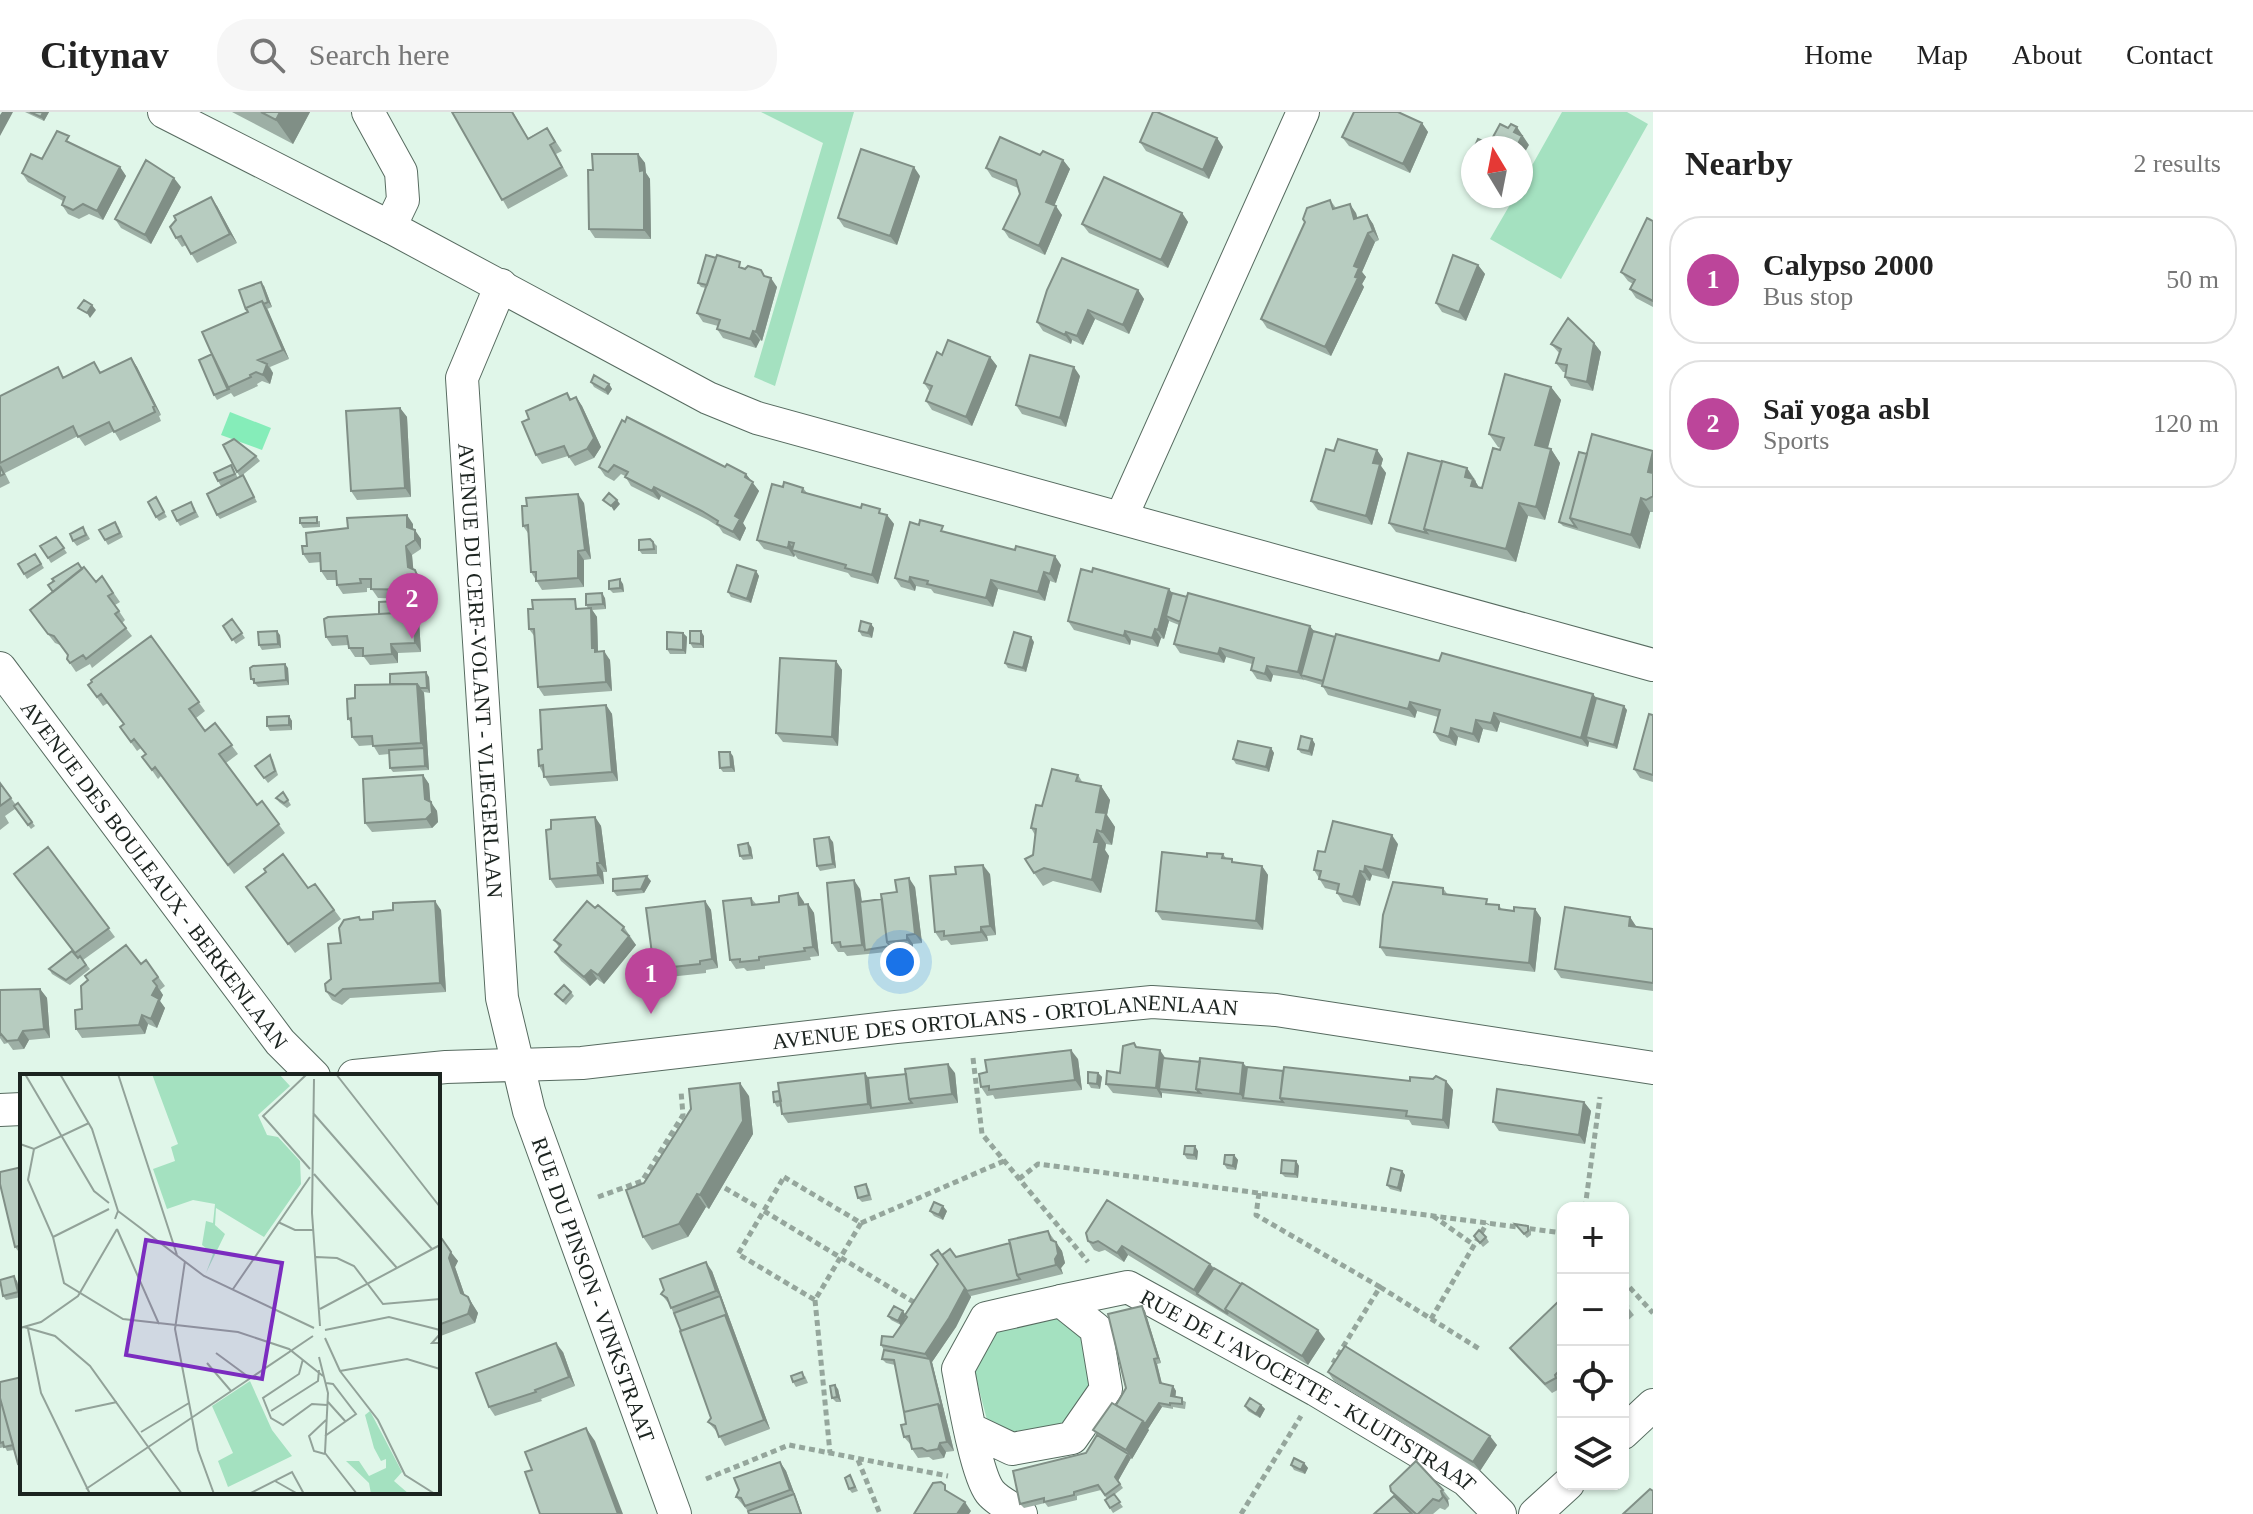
<!DOCTYPE html>
<meta charset="utf-8">
<style>
:root{--surface:#fff;--page:#f6f6f6;--text:#222;--muted:#767676;--line:#e0e0e0;--accent:#bc459a}
body{margin:0;font-family:"Times New Roman",serif;background:var(--page);color:var(--text)}
.controls{position:absolute;right:24px;bottom:24px;display:grid;overflow:hidden;border-radius:16px;box-shadow:0 2px 6px #0004}
.controls button{width:72px;height:72px;display:grid;place-items:center;padding:0;border:0;border-bottom:2px solid var(--line);background:var(--surface);color:var(--text);font:40px sans-serif}
.compass{position:absolute;left:1461px;top:24px;width:72px;height:72px;border-radius:50%;background:var(--surface);box-shadow:0 2px 6px #0004;rotate:350deg}
.you{position:absolute;left:900px;top:850px;width:28px;height:28px;margin:-20px;border:6px solid #fff;border-radius:50%;background:#1a73e8;box-shadow:0 0 0 12px #1a73e833}
.badge{display:grid;place-items:center;width:52px;height:52px;border-radius:50%;background:var(--accent);color:#fff;font-size:26px;font-weight:700}
.pin{position:absolute;translate:-50% -66px;filter:drop-shadow(0 2px 4px #0008)}
.pin::after{content:'';position:absolute;top:42px;width:28px;height:24px;background:inherit;clip-path:polygon(0 0,100% 0,50% 100%)}
.list{margin:0;padding:0;list-style:none}
h2{display:flex;justify-content:space-between;align-items:center;height:104px;margin:0;padding:0 32px;font-size:34px}
h2 small{font-size:26px;font-weight:400;color:var(--muted)}
.list li{display:grid;grid-template-columns:52px 1fr auto;gap:24px;align-items:center;box-sizing:border-box;height:128px;margin:0 16px 16px;padding:0 16px;border:2px solid var(--line);border-radius:32px}
.list b{display:block;font-size:30px;white-space:nowrap}
.list p{margin:0;font-size:26px;white-space:nowrap;color:var(--muted)}
.list em{font-size:26px;font-style:normal;color:var(--muted)}
.icon{flex:none;width:44px;height:44px;fill:none;stroke:currentColor;stroke-width:2;stroke-linecap:round;stroke-linejoin:round}
.map{position:relative;flex:none;width:1653px;height:1402px;overflow:hidden}
header{display:flex;align-items:center;gap:48px;box-sizing:border-box;height:112px;padding:0 40px;background:var(--surface);border-bottom:2px solid var(--line)}
header strong{font-size:38px}
nav{display:flex;gap:44px;margin-inline-start:auto;font-size:28px}
.search{width:560px;height:72px;background:var(--page);display:flex;align-items:center;gap:20px;box-sizing:border-box;padding:0 28px;border-radius:32px;color:var(--muted);font-size:30px}
main{display:flex}
aside{flex:1;background:var(--surface)}
.map>svg:first-child{display:block}
.green{fill:#a4e1c0}
.water{fill:#85edb9}
.lines{fill:none;stroke-linecap:round;stroke-linejoin:round}
.minor-casing{stroke:#576b60;stroke-width:34}
.path{stroke:#95a69c;stroke-width:5;stroke-dasharray:6 4;stroke-linecap:butt}
.minor{stroke:#fff;stroke-width:32}
.wall{fill:#9dafa5}
.shaded-wall{fill:#808f86}
.building{fill:#b7ccc0;stroke:#808f86;stroke-width:2}
.labels{text-anchor:middle;stroke-width:6;stroke-linejoin:round;paint-order:stroke}
.street-label{font-size:22px;fill:#1c2420;stroke:#fafefc}
.inset-road{fill:none;stroke:#92a299;stroke-width:2}
.view{fill:#7b2cbf;fill-opacity:0.15;stroke:#7b2cbf;stroke-width:4}
.inset-edge{fill:none;stroke:#1c2420;stroke-width:4}
</style>
<header>
<strong>Citynav</strong>
<div class="search"><svg class="icon" aria-label="search" viewBox="0 0 24 24"><circle cx="10" cy="10" r="6"/><path d="M15 15l6 6"/></svg>Search here</div>
<nav><a>Home</a><a>Map</a><a>About</a><a>Contact</a></nav>
</header>
<main>
<div class="map">
<svg width="1653" height="1402" viewBox="0 0 1653 1402">
<rect width="100%" height="100%" fill="#e0f6e9"/>
<path class="green" d="M761 0H854L775 274 754 265 823 31Z
M1562 0H1627L1648 12 1561 167 1490 127 1515 84H1521V73Z
M1048 1199 1087 1224 1099 1271 1073 1316 1018 1329 987 1308 974 1258 1002 1211Z"/>
<path class="water" d="M230 300 271 316 262 338 221 323Z"/>
<g class="lines">
<defs>
<g id="minor">
<path d="M164 0 390 115 708 286 757 306 1653 553"/>
<path d="M368 0 401 60 403 88 390 115"/>
<path id="s1" d="M501 173 462 266 502 886 529 999 675 1402"/>
<path d="M1121 406 1303 0"/>
<path id="s2" d="M0 556 280 930 314 964"/>
<path id="s3" d="M354 964 446 955 582 951 896 915 1152 890 1276 898 1653 956"/>
<path d="M0 998 22 997"/>
<path id="s4" d="M1061 1189 1128 1175 1316 1278 1466 1368 1500 1402"/>
<path d="M970 1317 1012 1337 1072 1326 1106 1277 1096 1217 1061 1189 986 1206 958 1257C963 1283 976 1362 990 1380 997 1389 1012 1396 1021 1402"/>
<path d="M1623 1321 1653 1293"/>
<path d="M1535 1402 1568 1372"/>
</g>
</defs>
<use href="#minor" class="minor-casing"/>
<path class="path" d="M973 946 982 1022 1088 1150
M784 1065 861 1111 815 1188 738 1142Z
M1019 1067 1038 1052 1563 1121
M725 1076 759 1096
M1259 1081 1256 1103 1380 1175 1333 1251
M598 1085 642 1069 683 1003 681 979
M1585 1096 1600 985
M764 1099 917 1192
M1433 1104 1474 1133
M861 1111 1004 1049
M1623 1168 1653 1201
M1380 1175 1481 1238
M815 1188 830 1341
M1431 1207 1487 1111
M858 1348 880 1402
M706 1367 789 1333 948 1364
M1241 1402 1301 1304"/>
<use href="#minor" class="minor"/>
</g>
<path class="wall" d="M25 0H49L44 9Z
M232 0H310L293 32Z
M452 0H513L528 26 547 16 562 39 556 42 568 64 508 97Z
M1422 11 1428 20 1410 61 1349 34 1342 25Z
M1217 26 1223 35 1209 67 1146 39 1140 30Z
M75 33 120 55 126 64 103 108 89 102 79 107 68 102 62 93 63 89 28 70 22 61 42 47Z
M638 42 645 51 646 61 650 67 651 127 595 126 589 117 593 58Z
M1040 43 1063 48 1070 57 1054 94 1062 103 1045 143 1009 126 1003 117 1020 82 1018 76 992 65 986 56Z
M920 64 897 133 844 115 838 106Z
M181 75 151 132 121 116 115 107Z
M1330 88 1336 96 1356 101 1357 106 1367 103 1373 112 1379 128 1375 130 1362 160 1366 165 1362 172 1364 175 1331 244 1267 216 1261 207Z
M217 94 237 131 197 151 186 133 182 135 176 126Z
M1182 101 1188 110 1168 156 1089 121 1082 112Z
M1653 109V195L1636 186 1630 177 1633 172 1628 169 1621 160Z
M1478 153 1485 162 1466 209 1442 200 1436 191Z
M745 157 761 158 765 165 777 175 762 229 760 228 756 236 723 226 717 217 718 214 703 210 697 201 706 176 701 175 698 171Z
M264 174 272 195 267 197 289 247 270 255 273 261 270 272 262 269 257 272 258 274 234 285 231 281 217 288 214 283 212 242 248 201 246 198Z
M1138 178 1144 187 1129 222 1095 207 1083 233 1072 228 1071 232 1043 219 1037 210Z
M1594 231 1601 240 1593 279 1571 274 1565 265 1566 260H1563L1556 251 1560 242 1551 232Z
M942 243 990 245 997 254 972 314 932 298 926 289 930 280 924 271Z
M131 246 137 255 161 303 159 304 161 309 120 329 114 319 85 334 78 324 5 361 10 371 0 376V284L64 265 101 261Z
M1080 264 1066 315 1022 302 1016 293Z
M591 270 609 272 612 277 608 283 594 275Z
M1551 275 1561 288 1547 336 1551 337 1560 351 1545 408 1528 404 1516 450 1396 420 1389 411 1442 350 1467 356 1476 369V371L1479 376H1482L1501 336 1498 335 1489 322Z
M567 281 571 287 576 285 582 294 601 335 594 346 575 354 568 344 542 352 536 343 529 307Z
M400 296 407 305 411 385 357 388 351 379Z
M622 308 725 355 746 362 759 379 743 411 746 416 740 429 723 421 719 415 708 408 661 384 659 388 631 374 625 364 621 362 614 369 605 364 599 355Z
M1377 338 1383 347 1381 354 1386 361 1372 413 1318 398 1311 389 1334 339Z
M1653 339V400H1650L1640 437 1563 414 1559 410 1587 342Z
M256 344 260 349 240 365 246 368 257 390 220 407 217 403 221 374 218 369 231 353 238 366 240 365 237 360Z
M783 375 803 376 808 382 887 403 894 412 878 472 851 465 848 461 798 447 795 443 794 445 764 437 757 428Z
M156 385 167 405 159 409 156 405Z
M584 391 591 447 584 448V475L542 478 531 460 528 421 523 414Z
M194 395 199 405 180 414 177 409Z
M320 409V415L303 416 300 411Z
M413 412V417L421 427V437L412 443 413 458 421 467 425 478 417 487 378 486 371 476H367V480L343 482 337 473V468H327L321 459V450L309 451 303 442Z
M118 414 123 425 108 433 105 428Z
M86 420 90 427 77 434 73 429Z
M948 421 1061 453 1056 471 1050 469 1045 489 998 477 993 495 934 481 931 477 916 474 915 479 901 475 895 466Z
M56 425 67 441 51 451 40 434Z
M653 430 657 434V442H642L639 438Z
M35 442 44 456 27 467 18 452Z
M82 457 96 470 102 464 120 490 115 493 125 508 122 511 132 524 92 556 90 552 76 560 67 547 68 544 60 533 55 531 36 507 53 480Z
M756 459 759 464 751 491 731 485 728 480Z
M623 472 624 480 613 481 609 477Z
M1169 477 1172 481 1335 525 1439 549 1593 582 1596 586 1627 598 1617 637 1589 630 1588 635 1500 610 1497 620 1483 617 1479 631 1458 625 1456 634 1440 629 1434 620 1438 605 1417 599 1415 606 1328 583 1322 573 1305 568 1273 563 1271 570 1257 567 1251 558 1252 552 1226 545 1224 551 1180 541 1174 532 1179 513 1169 509 1164 527 1161 526 1158 535 1131 528 1130 533 1074 518 1068 509Z
M605 486 606 497 592 498 597 505 598 540 610 548 612 579 544 584 538 575 535 525 529 517 582 497 588 496 586 493Z
M415 488 418 493 421 540 398 541V551L370 553 364 545H355L349 536 348 533 332 534 326 525Z
M232 507 245 526 236 532 223 514Z
M871 512 874 516 872 526 862 524 859 519Z
M683 521 687 525 686 542H670L667 537Z
M280 523 281 536 262 538 259 533Z
M151 524 205 599 196 606 205 619 215 611 238 642 226 651 257 693 262 689 285 721 234 762 161 664 158 667 149 654 146 642 141 636 137 639 120 615 124 613 108 591 103 594 88 573Z
M704 524V536H693L690 531Z
M1034 530 1026 560 1008 556 1005 551Z
M836 549 842 558 838 634 783 630 776 621Z
M288 556 289 573 258 575 251 567Z
M429 565 430 581 424 580 429 658 393 660 390 656 389 642 379 643 373 633 359 634 352 625V612L348 607 355 586 390 572Z
M606 593 612 602 618 669 550 674 539 654 542 637Z
M1653 603V670L1640 666 1634 657Z
M289 604 292 609V618L270 619 267 614Z
M1312 627 1315 632 1312 644 1301 641 1298 637Z
M1271 636 1274 641 1269 660 1236 652 1233 647Z
M270 643 273 648 278 663 268 671 255 654Z
M733 644 735 660H723L720 656Z
M423 663 429 672 430 690 437 699 438 710 432 716 372 720 365 711Z
M1078 663 1083 671 1101 674 1110 688 1107 703 1115 715 1112 733 1106 732 1105 738 1109 744 1101 781 1053 769 1043 774 1034 761 1033 743 1035 723 1031 716 1042 694Z
M0 671 16 693 18 691 35 714 31 717 15 697 5 704 9 711 0 718Z
M283 680 291 693 287 696 279 690 276 686Z
M595 705 601 714 607 760H603L604 772 556 776 550 767 551 717Z
M833 730 836 756 820 759 817 754Z
M1398 732 1389 767 1372 763 1370 769 1366 768 1360 794 1343 790 1337 781V779L1325 776 1314 758 1325 740Z
M48 735 115 825 83 848 90 857 70 873 52 862 49 857 72 839Z
M751 735 753 747 743 748 740 744Z
M1223 742 1226 746 1234 751 1262 754 1268 763 1263 818 1162 808 1156 799 1207 745Z
M990 762 996 823 987 824 988 829 951 833 947 828 941 829 935 820Z
M651 769 644 781 617 784 613 779Z
M315 772 341 807 295 841 246 775 308 776Z
M915 775 922 831 913 832V837L868 842 847 844 844 840H838L832 831 860 777 862 789 882 787 897 780Z
M1443 776 1448 783 1491 792 1499 793 1502 798 1514 799 1535 797 1541 806 1535 860 1386 844 1380 835Z
M798 781 804 793 808 792 814 801 819 844 810 845 811 848 765 854V857L747 859 744 856 736 857 730 848 751 786 756 792 779 790Z
M705 789 711 798 718 856 706 858V861L660 866 654 857Z
M595 796 624 815 636 833 604 872 597 867 590 874 561 849 555 840 559 835 554 828Z
M441 798 446 880 350 886 342 893 332 888 326 879 341 831 361 808Z
M1630 805 1636 815 1653 817V879L1561 866 1555 857Z
M146 848 165 874 160 878 163 883 160 889 165 896 157 916 148 912 145 922 82 926 76 917 88 868 141 852Z
M40 877 47 886 50 926 29 928 24 937 13 938 8 931 4 932 0 926V878Z
M571 880 574 884 566 893 555 882Z
M1136 935 1166 946 1200 950 1243 951 1247 955 1283 959 1410 969H1446L1453 978 1449 1017 1412 1013 1409 1008 1162 981V986L1113 981 1106 972 1120 961Z
M1078 947 1082 978 995 987 993 983 987 984 981 975Z
M865 961 868 966 955 961 958 991 788 1011 782 1002 781 994 777 995 774 990Z
M1098 961 1102 965 1100 977 1091 976 1088 971Z
M749 984 753 1022 709 1097 706 1095 688 1125 652 1138 643 1125 644 1071Z
M1584 990 1591 999 1585 1032 1499 1019 1493 1010Z
M1198 1039 1197 1048 1187 1047 1184 1042Z
M1234 1043 1238 1048 1236 1058 1227 1057 1224 1052Z
M1296 1049 1299 1054 1298 1066 1285 1065 1281 1061Z
M22 1055V1144L15 1135Z
M1402 1059 1405 1063 1401 1080 1390 1077 1387 1073Z
M866 1072 869 1077 872 1088 862 1090 858 1086Z
M930 1099H947L943 1108 934 1104Z
M1515 1112 1531 1118V1123L1527 1126Z
M1048 1119 1062 1139 1065 1151 1061 1156 1063 1162 971 1184V1185L956 1215 932 1250 954 1339 946 1340 944 1346 933 1348 929 1345 918 1346 912 1337 911 1333 904 1325 906 1312 895 1253 886 1251 882 1247 884 1238 881 1233 893 1225 901 1213 891 1208 888 1204 903 1199 905 1202 938 1152 942 1143 956 1145 1010 1131Z
M1086 1121 1210 1152 1214 1156 1325 1227 1308 1253 1128 1143 1124 1150 1105 1138 1099 1140 1094 1138 1088 1129Z
M1474 1124 1486 1125 1489 1130 1483 1135Z
M438 1129 458 1149 455 1155 465 1184 468 1185 478 1201 475 1211 438 1225Z
M712 1159 770 1317 725 1334 717 1320 708 1310 711 1306 681 1219 670 1193 661 1182Z
M17 1169 21 1185 6 1188 3 1184Z
M1563 1185V1270L1562 1272 1563 1275 1552 1281 1517 1245 1510 1236Z
M1623 1189 1634 1203 1623 1213Z
M1142 1194 1145 1199 1161 1251 1157 1252 1162 1272 1173 1274 1176 1279 1175 1285 1186 1290 1185 1297 1173 1295V1297L1162 1295 1148 1317 1149 1318 1132 1347 1131 1346 1118 1369 1123 1376 1114 1383 1123 1395 1113 1401 1105 1388 1107 1387 1101 1378 1077 1384V1388L1048 1395 1045 1391 1024 1396 1020 1392 1086 1341 1097 1324 1093 1318 1116 1293 1126 1276Z
M563 1240 575 1274 541 1287 542 1289 495 1304 489 1295Z
M1328 1260 1497 1333 1480 1359 1334 1269Z
M805 1264 808 1271 796 1275 793 1270Z
M22 1265V1358L18 1352 14 1338 7 1339 5 1335 0 1336V1270Z
M838 1277 841 1290H836L832 1286Z
M1261 1293 1265 1297 1260 1306 1248 1299 1245 1294Z
M780 1350 786 1359 802 1402 748 1399 736 1385 739 1378Z
M1304 1351 1308 1356 1305 1362 1294 1358 1291 1353Z
M850 1363 858 1379 852 1381 849 1377Z
M1443 1378 1450 1387 1448 1388 1449 1394 1445 1398 1440 1396 1433 1402H1412L1391 1379Z"/>
<path class="shaded-wall" d="M2 0H13L0 24V3Z
M43 0H49L44 9 41 5Z
M280 0H310L293 32 276 8Z
M1422 11 1428 20 1410 61 1403 52Z
M1517 15 1529 33 1521 47V36H1516L1514 20Z
M1217 26 1223 35 1209 67 1203 58Z
M638 42 645 51 646 61 650 67 651 127 644 118Z
M1063 48 1070 57 1052 99 1046 90Z
M120 55 126 64 103 108 97 99Z
M914 55 920 64 897 133 890 124Z
M174 66 181 75 151 132 145 123Z
M211 85 217 94 237 131 230 122Z
M1350 92 1356 101 1360 116 1354 107Z
M1056 94 1062 103 1045 143 1039 134Z
M1182 101 1188 110 1168 156 1161 148Z
M1367 103 1373 112 1379 128 1373 119Z
M1368 121 1375 130 1362 160 1366 165 1362 172 1364 175 1331 244 1325 235 1355 165 1354 154Z
M1478 153 1485 162 1466 209 1459 200Z
M761 158 767 167 771 166 777 175 762 229 756 220Z
M261 170 264 174 272 195 268 190Z
M1138 178 1144 187 1129 222 1123 213Z
M262 189 268 198 289 247 283 238Z
M92 193 96 198 90 206 87 201Z
M1088 198 1095 207 1083 233 1077 224Z
M753 219 760 228 756 236 750 227Z
M1066 220 1072 228 1071 232 1065 223Z
M1594 231 1601 240 1593 279 1587 270Z
M990 245 997 254 972 314 966 305Z
M131 246 137 255 161 303 155 294Z
M267 252 273 261 270 272 263 263Z
M1074 255 1080 264 1066 315 1060 306Z
M609 272 612 277 608 283 605 278Z
M1551 275 1561 288 1545 347 1535 333Z
M576 285 582 294 601 335 594 346 587 337Z
M400 296 407 305 411 385 405 376Z
M1551 337 1560 351 1545 408 1536 395Z
M1377 338 1383 347 1381 354 1386 361 1372 413 1366 404 1373 351Z
M1653 342V367L1648 360Z
M1467 356 1482 380 1481 387 1465 365Z
M746 362 759 379 743 411 746 416 740 429 733 420 735 404Z
M654 375 661 384 659 388 652 379Z
M578 382 584 391 591 447 585 438Z
M1641 386 1650 400 1640 437 1631 423Z
M617 388 620 392 614 399 611 394Z
M1519 391 1528 404 1516 450 1506 437Z
M407 403 413 412V424L407 415Z
M887 403 894 412 878 472 872 463Z
M415 418 421 427V437L415 428Z
M789 430 795 439 792 438 795 443 794 445 788 436Z
M406 434 412 443 414 464 408 455Z
M578 439 584 448V475L578 466Z
M1055 444 1061 453 1056 471 1050 462Z
M415 458 421 467 425 478 417 487 411 478Z
M756 459 759 464 751 491 747 487Z
M1044 460 1050 469 1045 489 1038 480Z
M910 465 916 474 915 479 909 470Z
M620 467 623 472 624 480 620 476Z
M991 468 998 477 993 495 986 486Z
M1169 477 1176 486 1166 504 1169 509 1164 527 1158 518Z
M602 481 605 486 606 497 603 492Z
M415 488 418 493 421 540 415 531 413 500Z
M591 496 597 505 598 541 601 545 592 536Z
M871 512 874 516 872 526 868 521Z
M1310 514 1317 523 1301 563 1304 569 1298 560Z
M1155 517 1161 526 1158 535 1152 526Z
M277 519 280 523 281 536 278 532Z
M701 519 704 524V536L701 532Z
M1125 519 1131 528 1130 533 1124 524Z
M683 521 687 525 686 542 683 538Z
M1031 525 1034 530 1026 560 1023 556Z
M391 532 398 541V551L392 542Z
M1220 536 1226 545 1224 551 1218 542Z
M604 539 610 548 612 579 606 570Z
M836 549 842 558 838 634 832 625Z
M285 552 288 556 289 573 286 568Z
M1267 554 1273 563 1271 570 1265 562Z
M426 560 429 565 430 581 427 576Z
M417 572 424 581 429 658 425 654 424 636 421 631Z
M1593 582 1600 591 1586 625 1589 630 1588 635 1581 626Z
M1410 590 1417 599 1415 606 1408 597Z
M606 593 612 602 618 669 612 660Z
M1624 594 1627 598 1617 637 1614 633Z
M1494 601 1500 610 1497 620 1491 611Z
M289 604 292 609V618L289 613Z
M1476 608 1483 617 1479 631 1473 622Z
M1451 616 1458 625 1456 634 1449 625Z
M1312 627 1315 632 1312 644 1309 639Z
M1271 636 1274 641 1269 660 1266 655Z
M730 640 733 644 735 660 731 655Z
M423 663 429 672 431 696 425 687Z
M1101 674 1110 688 1107 703 1115 715 1112 733 1102 720 1096 700Z
M431 690 437 699 438 710 432 716 426 707Z
M595 705 601 714 607 760 600 751Z
M1097 718 1106 732 1105 738 1109 744 1101 781 1092 768 1094 730Z
M1392 723 1398 732 1389 767 1383 758Z
M829 725 833 730 836 756 833 752Z
M748 731 751 735 753 747 750 743Z
M597 751 603 760 604 772 598 763Z
M983 753 990 762 996 823 990 814Z
M1262 754 1268 763 1263 818 1256 809Z
M1365 754 1372 763 1370 769 1364 760Z
M1360 759 1366 768 1360 794 1353 785Z
M647 764 651 769 644 781 641 777Z
M909 766 915 775 922 831 915 822Z
M854 768 860 777 868 837 865 838 862 833Z
M798 781 804 790 806 802 799 793Z
M435 789 441 798 446 880 440 871Z
M705 789 711 798 718 856 712 847Z
M808 792 814 801 819 844 813 835Z
M1535 797 1541 806 1535 860 1529 851Z
M1630 805 1636 814 1635 823 1629 814Z
M981 815 987 824 988 829 981 820Z
M907 823 913 832V837L907 828Z
M629 824 636 833 604 872 598 863Z
M591 858 597 867 590 874 584 865Z
M157 874 163 883 160 889 165 896 157 916 151 907 152 883Z
M40 877 47 886 50 926 44 917Z
M142 903 148 912 145 922 139 913Z
M23 919 29 928 24 937 18 928Z
M1071 938 1078 947 1082 978 1075 968Z
M1160 938 1166 947 1159 977 1162 981V986L1156 976Z
M1243 951 1250 960 1243 986 1240 982Z
M948 952 955 961 958 991 952 982Z
M865 961 871 970V996L868 992Z
M1098 961 1102 965 1100 977 1097 972Z
M1446 969 1453 978 1449 1017 1443 1008Z
M740 971 749 984 753 1022 709 1097 700 1083Z
M1584 990 1591 999 1585 1032 1579 1023Z
M1195 1034 1198 1039 1197 1048 1194 1043Z
M1234 1043 1238 1048 1236 1058 1233 1054Z
M1296 1049 1299 1054 1298 1066 1295 1062Z
M1402 1059 1405 1063 1401 1080 1398 1076Z
M697 1082 706 1095 688 1125 679 1112Z
M943 1094 947 1099 943 1108 939 1103Z
M1056 1130 1062 1139 1065 1151 1061 1156 1063 1162 1056 1153 1055 1147Z
M1122 1134 1128 1143 1124 1150 1117 1141Z
M451 1140 458 1149 455 1155 467 1190 461 1181 449 1146Z
M706 1150 712 1159 770 1317 764 1308 725 1203 720 1184 716 1179Z
M1210 1152 1217 1161 1197 1182 1194 1178Z
M14 1164 17 1169 21 1185 18 1180Z
M965 1176 971 1185 956 1215 932 1250 954 1339 947 1330 930 1250 925 1242Z
M468 1185 478 1201 475 1211 468 1202Z
M1142 1194 1145 1199 1161 1251 1158 1246Z
M903 1199 906 1204 901 1214 898 1209Z
M1318 1218 1325 1227 1308 1253 1302 1244Z
M556 1231 563 1240 575 1274 569 1265Z
M1154 1247 1157 1252 1163 1276 1160 1271Z
M835 1273 838 1277 841 1290 837 1285Z
M1173 1274 1176 1279 1175 1289 1171 1284Z
M1159 1291 1162 1295 1148 1317 1149 1318 1132 1347 1126 1338 1143 1309Z
M1261 1293 1265 1297 1260 1306 1256 1302Z
M586 1316 595 1329 623 1402H618Z
M1490 1324 1497 1333 1480 1359 1473 1350Z
M940 1331 946 1340 944 1346 938 1337Z
M1128 1342 1131 1346 1118 1369 1115 1365Z
M780 1350 786 1359 802 1402H801L794 1382 790 1378Z
M1304 1351 1308 1356 1305 1362 1301 1358Z
M1441 1379 1448 1388 1449 1394 1443 1385Z
M965 1390 971 1399 969 1402H957Z"/>
<path class="building" d="M30 0H43L41 5Z
M261 0H280L276 8Z
M452 0H512L528 27 547 16 555 30 550 33 562 55 502 88Z
M1153 0H1157L1217 26 1203 58 1140 30Z
M1354 0H1398L1422 11 1403 52 1342 25Z
M1500 12 1508 16 1511 12 1517 15 1514 20 1522 24 1516 36H1487Z
M57 19 69 24 66 29 120 55 97 99 83 92 73 98 62 93 65 85 22 61 31 42 42 47Z
M1000 25 1040 43 1043 39 1063 48 1046 90 1056 94 1039 134 1003 117 1020 82 1016 68 986 56Z
M1478 27 1488 31 1486 36H1474Z
M861 37 914 55 890 124 838 106Z
M592 42H638L640 59 644 58V118L589 117 588 58H593Z
M146 48 174 66 145 123 115 107Z
M1104 65 1182 101 1161 148 1082 112Z
M211 85 230 122 191 142 181 124 176 126 170 115 176 108 174 104Z
M1330 88 1333 97 1350 92 1354 107 1367 103 1373 119 1368 121 1354 154 1359 156 1355 165 1358 166 1325 235 1261 207 1305 110 1303 107 1307 96Z
M1647 106 1653 109V189L1630 177 1635 168 1621 160Z
M706 143 716 146 707 173 698 171Z
M717 143 740 150 739 155 745 157 748 154 761 158 764 164 771 166 756 220 753 219 750 227 717 217 720 208 697 201Z
M1453 143 1478 153 1459 200 1436 191Z
M1062 146 1138 178 1123 213 1088 198 1077 224 1066 220 1065 223 1037 210 1047 178Z
M261 170 268 190 264 192 262 189 246 196V198L239 178Z
M84 188 92 193 87 201 78 196Z
M262 189 283 238 258 248 267 252 263 263 256 260 250 263 251 265 227 276 202 220 248 200 246 196Z
M1568 206 1594 231 1587 270 1565 265 1567 253 1556 251 1561 237 1551 232Z
M948 228 990 245 966 305 926 289 932 274 924 271 937 240 942 243Z
M212 242 229 277 214 283 199 248Z
M1030 243 1074 255 1060 306 1016 293Z
M131 246 155 294 153 295 155 300 114 320 109 310 78 325 73 314 0 351V284L58 255 63 266 94 250 100 261Z
M1505 262 1551 275 1535 333 1551 337 1536 395 1519 391 1506 437 1424 417 1442 349 1467 356 1465 365 1473 367 1471 374 1482 376 1493 336 1500 338 1504 326 1489 322Z
M594 263 609 272 605 278 591 270Z
M567 281 570 288 576 285 594 326 587 337 569 345 564 334 536 343 522 310 529 307 526 299Z
M400 296 405 376 351 379 346 299Z
M627 305 725 355 727 352 746 362 745 365 753 370 735 404 740 407 733 420 717 412 718 409 702 399 654 375 652 379 625 365 628 360 614 353 608 360 599 355 622 308 625 310Z
M1592 322 1653 339 1648 360 1653 361V384L1646 388 1641 386 1631 423 1570 406Z
M234 327 256 344 237 360 223 333Z
M1338 327 1377 338 1373 351 1380 352 1366 404 1311 389 1326 337 1334 339Z
M1579 340 1587 342 1570 406 1576 415 1559 410Z
M1408 341 1442 350 1424 417 1427 421 1389 411Z
M231 353 235 362 218 369 214 361Z
M0 354 4 362 0 364Z
M243 363 254 385 217 403 207 382Z
M784 370 803 376 802 380 861 396 862 392 880 397 879 401 887 403 872 463 845 456 846 453 792 438 794 431 789 430 788 436 757 428 772 372 783 375Z
M609 381 617 388 611 394 603 388Z
M578 382 585 438 578 439V466L536 469V460H531L528 413 523 414 522 394H527L526 386Z
M156 385 164 400 156 405 148 390Z
M191 390 195 400 177 409 172 399Z
M407 403V415L415 418V428L406 434 408 455 415 458 419 469 411 478 371 477V467H360L361 471 337 473 336 459H321L320 441 303 442 302 434H307L306 421 348 416 347 406Z
M317 405V411H300V406Z
M920 408 943 414 941 419 1015 438 1016 434 1055 444 1050 462 1044 460 1038 480 991 468 986 486 927 472 928 469 910 465 909 470 895 466 910 410 919 413Z
M115 410 120 421 105 428 99 418Z
M83 415 86 423 73 429 70 422Z
M56 425 64 436 48 446 40 434Z
M650 427 653 430 654 437 639 438V428Z
M35 442 41 452 24 462 18 452Z
M78 451 82 457 53 480 48 473 54 469 52 467Z
M737 453 756 459 747 487 728 480Z
M84 455 96 470 102 464 113 481 108 484 119 499 115 502 126 516 86 547 83 543 70 551 67 547 68 543 54 524 48 522 30 498Z
M1093 456 1169 477 1158 518 1155 517 1152 526 1125 519 1124 524 1068 509 1081 457 1092 460Z
M620 467V476L609 477V469Z
M602 481 603 492 586 493V482Z
M1172 481 1187 485 1180 510 1166 504Z
M1188 481 1310 514 1298 560 1267 554 1265 562 1251 558 1254 546 1220 536 1218 542 1174 532Z
M575 487 576 497 591 496 592 536H595V540L604 539 606 570 538 575 534 517H529L528 497H533L532 488Z
M415 488 416 505 413 500 379 502V490Z
M413 500 415 531 391 532 392 542 363 544V536H349L347 524 326 525 324 507 328 505Z
M232 507 242 521 232 528 223 514Z
M861 509 871 512 868 521 859 519Z
M277 519 278 532 259 533 258 520Z
M690 519H701V532L690 531Z
M1313 519 1335 525 1323 569 1301 563Z
M667 520 683 521V538L667 537Z
M1014 520 1031 525 1023 556 1005 551Z
M1336 522 1439 549 1442 541 1593 582 1581 626 1494 601 1491 611 1476 608 1473 622 1451 616 1449 625 1434 620 1440 598 1410 590 1408 597 1322 574Z
M151 524 199 590 189 597 205 619 215 611 232 633 219 642 257 693 262 689 279 712 228 753 155 655 152 658 142 645 146 642 134 627 131 630 120 615 124 612 101 582 97 585 88 573 92 570 91 568Z
M780 546 836 549 832 625 776 621Z
M285 552 286 568 254 571V567H251L250 556 253 554Z
M426 560 427 576H420L417 572H390V562Z
M417 572 421 631 373 634 372 624 352 625 351 606 348 607 347 587 355 586V573Z
M1596 586 1624 594 1614 633 1586 625Z
M606 593 612 660 544 665 543 653 539 654 538 638 542 637 540 598Z
M1649 602 1653 603V663L1634 657Z
M289 604V613L267 614V605Z
M1301 624 1312 627 1309 639 1298 637Z
M1238 629 1271 636 1266 655 1233 647Z
M424 636 425 654 390 656 389 638Z
M719 640H730L731 655 720 656Z
M270 643 275 659 264 666 255 654Z
M1052 657 1078 663 1076 669 1101 674 1096 700 1106 701 1102 720 1097 718 1094 730H1099L1092 768 1044 756 1034 761 1025 747 1033 743 1036 717 1031 716 1036 693 1042 694Z
M423 663 425 687 431 690 432 701 426 707 365 711 363 667Z
M0 671 11 686 0 694Z
M283 680 288 688 284 691 276 686Z
M18 691 32 710 28 713 14 694Z
M595 705 600 751H597L598 763 550 767 546 718 551 717V708Z
M1333 709 1392 723 1383 758 1365 754 1364 760 1360 759 1353 785 1337 781 1339 772 1319 767 1321 759 1314 758 1318 739 1325 740Z
M829 725 833 752 817 754 814 727Z
M748 731 750 743 740 744 738 733Z
M48 735 109 816 75 841 14 762Z
M1162 740 1207 745V741L1223 742 1222 746 1232 747V750L1262 754 1256 809 1156 799Z
M283 742 308 776 315 772 334 798 288 832 246 775 266 760 264 757Z
M983 753 990 814 981 815V820L944 824V819L935 820 930 764 956 762 955 755Z
M647 764 641 777 613 779V767Z
M909 766 915 822 907 823V828L887 830 881 782 897 780 895 768Z
M854 768 862 833 841 835 840 830 832 831 827 771Z
M1393 770 1443 776V782L1487 787 1486 792 1499 793V797L1514 799V795L1535 797 1529 851 1380 835 1383 803Z
M798 781 799 793 808 792 813 835 804 836 805 839 759 845V848L740 850V847L730 848 723 789 751 786 752 793 779 790V784Z
M882 787 887 830 890 834 865 838 860 790Z
M435 789 440 871 343 877 335 884 326 879 325 872 331 867 328 832 341 831 339 816 344 808 359 805 360 808 373 807V800L393 798V791Z
M587 789 595 796 598 793 624 815 622 818 629 824 598 863 591 858 584 865 555 840 561 833 554 828Z
M705 789 712 847 700 849V852L654 857 646 796Z
M1565 795 1630 805 1629 814 1653 817V871L1555 857Z
M126 833 141 852 146 848 158 865 153 869 157 874 152 883 159 887 151 907 142 903 139 913 76 917 75 898 82 897 81 874 88 868 85 864Z
M72 839 78 846 80 844 86 853 66 868 49 857Z
M564 873 571 880 563 889 555 882Z
M40 877 44 917 23 919 18 928 7 929 1 922 0 923V878Z
M1134 931 1136 935 1160 938 1156 976 1106 972 1107 959 1120 961 1123 934Z
M1071 938 1075 968 989 978V974L981 975 979 962 987 960 985 948Z
M1163 946 1200 950 1196 977 1200 981 1159 977Z
M1200 946 1243 951 1240 982 1196 977Z
M948 952 952 982 909 987 905 957Z
M1247 955 1283 959 1280 986 1283 990 1243 986Z
M1284 955 1410 969V965L1433 967 1436 964 1446 969 1443 1008 1406 1004 1407 999 1280 986Z
M1088 960 1098 961 1097 972 1088 971Z
M865 961 868 992 782 1002 778 971Z
M906 962 909 987 912 991 871 996 868 966Z
M740 971 743 1009 700 1083 697 1082 679 1112 643 1125 626 1078 644 1071 691 997 689 977Z
M1497 977 1584 990 1579 1023 1493 1010Z
M779 979 781 989 774 990 773 980Z
M1185 1034H1195L1194 1043 1184 1042Z
M1225 1043H1234L1233 1054 1224 1052Z
M1282 1048 1296 1049 1295 1062 1281 1061Z
M22 1055V1133L15 1135 0 1072V1060Z
M1391 1056 1402 1059 1398 1076 1387 1073Z
M866 1072 869 1083 858 1086 855 1075Z
M1107 1088 1210 1152 1194 1178 1122 1134 1117 1141 1098 1129 1093 1131 1088 1129 1086 1121Z
M934 1090 943 1094 939 1103 930 1099Z
M1515 1112 1528 1114V1119L1524 1122Z
M1479 1118 1486 1125 1480 1131 1474 1124Z
M1048 1119 1051 1128 1056 1130 1058 1142 1055 1147 1056 1153 1017 1163 1009 1128Z
M442 1127 451 1140 449 1146 461 1181 468 1185 471 1192 468 1202 438 1213V1129Z
M1010 1131 1017 1163 1020 1167 967 1179 942 1143 950 1137 956 1145Z
M938 1138 965 1176 949 1206 925 1242 881 1233 882 1224 893 1225 907 1205 905 1203 938 1152 931 1143Z
M706 1150 716 1179 671 1196 667 1186 661 1182 664 1178 660 1167Z
M1214 1156 1241 1172 1225 1197 1228 1202 1197 1182Z
M14 1164 18 1180 3 1184 0 1168Z
M1242 1171 1318 1218 1302 1244 1225 1197Z
M720 1184 728 1207 725 1203 681 1219 674 1201Z
M1563 1185V1255L1555 1263 1556 1266 1545 1272 1510 1236Z
M1623 1189 1628 1194 1623 1199Z
M894 1194 903 1199 898 1209 888 1204Z
M1142 1194 1158 1246 1154 1247 1160 1271 1173 1274 1171 1284 1182 1286V1292L1170 1291V1293L1159 1291 1145 1312 1143 1309 1116 1293 1126 1276 1108 1202Z
M725 1203 764 1308 719 1325 715 1314 708 1310 711 1306 680 1219Z
M556 1231 569 1265 535 1278 536 1280 489 1295 476 1261Z
M1345 1234 1490 1324 1473 1350 1328 1260Z
M884 1238 930 1247 942 1296 938 1292 904 1300 894 1248 882 1247Z
M802 1260 804 1266 793 1270 791 1264Z
M22 1265V1351L18 1352 0 1286V1270Z
M835 1273 837 1285 832 1286 830 1274Z
M0 1286 13 1333 4 1335 3 1330 0 1331Z
M1250 1286 1261 1293 1256 1302 1245 1294Z
M1112 1291 1143 1309 1126 1338 1093 1318Z
M938 1292 947 1330 940 1331 938 1337 927 1339 922 1336 912 1337 909 1324 904 1325 901 1313 906 1312 904 1300Z
M586 1316 618 1402H540L525 1360 532 1358 525 1340Z
M1097 1323 1128 1342 1115 1365 1120 1372 1105 1383 1098 1373 1074 1380V1383L1044 1390V1386L1020 1392 1013 1359 1086 1341Z
M1294 1346 1304 1351 1301 1358 1291 1353Z
M1416 1349 1443 1378 1441 1379 1443 1385 1439 1389 1433 1387 1418 1402H1416L1391 1379 1390 1374Z
M780 1350 790 1378 745 1394 741 1386 736 1385 739 1378 734 1366Z
M850 1363 855 1375 849 1377 845 1366Z
M941 1370 945 1373V1378L965 1390 957 1402H914L933 1371Z
M1650 1377 1653 1379V1402H1623Z
M794 1382 801 1402H749L748 1399Z
M1114 1382 1120 1390 1110 1396 1105 1388Z
M1394 1384 1412 1402H1374Z"/>
<g class="labels">
<g class="street-label">
<text dy="8" stroke="none"><textPath href="#s1" startOffset="394">AVENUE DU CERF-VOLANT - VLIEGERLAAN</textPath></text>
<text dy="8" stroke="none"><textPath href="#s2" startOffset="258">AVENUE DES BOULEAUX - BERKENLAAN</textPath></text>
<text dy="8" stroke="none"><textPath href="#s3" startOffset="654">AVENUE DES ORTOLANS - ORTOLANENLAAN</textPath></text>
<text dy="8" stroke="none"><textPath href="#s1" startOffset="1028">RUE DU PINSON - VINKSTRAAT</textPath></text>
<text dy="8" stroke="none"><textPath href="#s4" startOffset="276">RUE DE L'AVOCETTE - KLUITSTRAAT</textPath></text>
</g>
</g>
<g transform="translate(20 962)">
<rect width="420" height="420" fill="#e0f6e9"/>
<path d="M132 0H259L270 12 238 41 247 61 258 63 280 87 281 110 244 163 196 134 195 151 205 160 186 199 193 180 182 171 186 147 193 149 195 130 173 126 147 135 133 95 155 87 151 73 158 70ZM230 307 252 356 272 382 208 413 198 387 213 379 192 332ZM350 337 382 398 374 407 389 420H351L349 409 326 387H339L349 402 366 394V385L361 387 354 374 345 341Z" fill="#a4e1c0"/>
<path class="inset-road" d="M5 0 74 117 89 129M40 0 72 55 98 137 95 145M98 0 157 181M287 0 243 42 290 95M316 0 420 133M294 5 292 139 300 252M293 39 412 175M0 70 14 75 69 49M14 75 8 106 33 163 44 209 103 245 218 258 269 275 303 302M294 100 377 194M98 137 184 202 294 254M258 148 275 156H293M97 155 139 250M33 163 89 135M296 183 317 184 334 192 363 230 420 225M165 187 155 255 178 376 194 420M213 215 290 103M300 235 420 171M4 253 35 262 70 292 162 420M0 254 21 248 58 222 97 155M8 255 21 319 70 420M305 256 369 243 420 256M305 264 320 297 358 346 385 401 415 420M419 264V269H412L420 260M196 279 230 304M299 283 308 319 305 379 337 420M283 285 279 300 243 324 251 344 263 351 292 330 307 331M187 289 211 317M320 297 387 285 420 295M308 328 326 348M62 336 55 337 97 328M251 337 298 307 299 296M121 358 169 329M305 362 336 340 313 310 306 309M305 380 294 377 289 362 306 346M255 407 278 420M66 415 293 262M229 420 272 398 284 420"/>
<path class="view" d="M126 166 262 189 242 305 106 281Z"/>
<rect width="420" height="420" class="inset-edge"/>
</g>
</svg>
<div class="controls">
<button>+</button>
<button>−</button>
<button><svg class="icon" aria-label="locate" viewBox="0 0 24 24"><circle cx="12" cy="12" r="6"/><path d="M12 2v4M12 18v4M2 12h4M18 12h4"/></svg></button>
<button><svg class="icon" aria-label="layers" viewBox="0 0 24 24"><path d="M12 4l9 5-9 5-9-5zM3 14l9 5 9-5"/></svg></button>
</div>
<svg class="compass" viewBox="-18 -18 36 36"><path d="M0-13l5 13h-10z" fill="#e53935"/><path d="M0 13l5-13h-10z" fill="#767676"/></svg>
<div class="you"></div>
<div class="pin badge" style="left:651px;top:902px">1</div>
<div class="pin badge" style="left:412px;top:527px">2</div>
</div>
<aside>
<h2>Nearby<small>2 results</small></h2>
<ul class="list">
<li><span class="badge">1</span><div><b>Calypso 2000</b><p>Bus stop</p></div><em>50 m</em></li>
<li><span class="badge">2</span><div><b>Saï yoga asbl</b><p>Sports</p></div><em>120 m</em></li>
</ul>
</aside>
</main>
